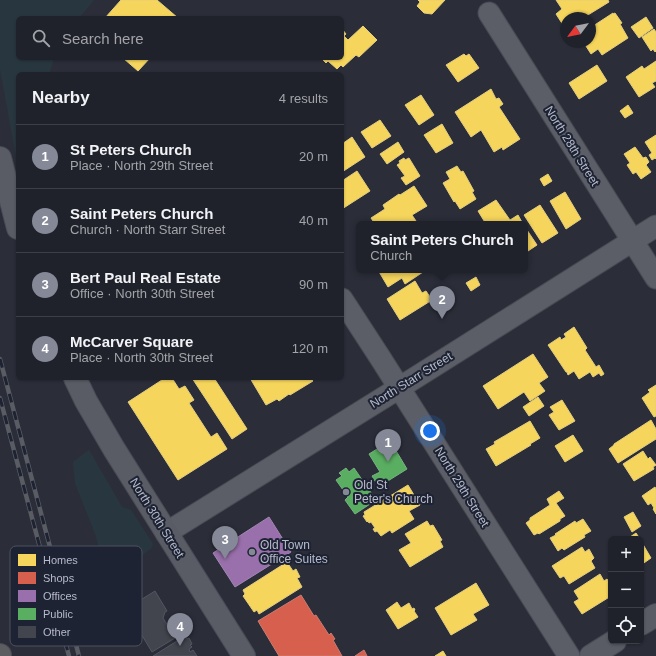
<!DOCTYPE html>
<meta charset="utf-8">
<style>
:root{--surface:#20222b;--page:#2d2f37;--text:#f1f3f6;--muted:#a2a4a9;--line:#3d3f47;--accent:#858997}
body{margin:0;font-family:Arial,sans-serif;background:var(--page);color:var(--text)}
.controls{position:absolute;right:12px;bottom:12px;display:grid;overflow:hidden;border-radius:6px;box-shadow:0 1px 3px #0004}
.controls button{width:36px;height:36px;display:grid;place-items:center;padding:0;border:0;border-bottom:1px solid var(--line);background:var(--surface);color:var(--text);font:20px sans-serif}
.compass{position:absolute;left:560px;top:12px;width:36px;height:36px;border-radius:50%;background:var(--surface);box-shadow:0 1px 3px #0004;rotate:238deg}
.you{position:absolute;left:430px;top:431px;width:14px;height:14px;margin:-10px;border:3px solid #fff;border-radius:50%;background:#1a73e8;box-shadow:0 0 0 6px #1a73e833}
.badge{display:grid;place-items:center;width:26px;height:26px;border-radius:50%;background:var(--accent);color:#fff;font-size:13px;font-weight:700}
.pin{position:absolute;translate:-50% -33px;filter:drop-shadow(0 1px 2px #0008)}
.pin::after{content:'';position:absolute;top:21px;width:14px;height:12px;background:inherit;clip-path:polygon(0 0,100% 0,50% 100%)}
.popup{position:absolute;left:356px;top:221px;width:172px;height:52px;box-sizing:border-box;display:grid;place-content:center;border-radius:6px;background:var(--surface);filter:drop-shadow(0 1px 3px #0005);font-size:13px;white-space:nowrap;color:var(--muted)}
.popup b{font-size:15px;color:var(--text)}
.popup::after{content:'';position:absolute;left:50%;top:100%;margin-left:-8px;border:8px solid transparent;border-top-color:var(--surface)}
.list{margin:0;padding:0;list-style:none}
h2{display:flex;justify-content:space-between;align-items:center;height:52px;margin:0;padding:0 16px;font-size:17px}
h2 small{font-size:13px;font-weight:400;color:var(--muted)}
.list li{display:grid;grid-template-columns:26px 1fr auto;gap:12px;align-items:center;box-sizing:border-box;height:64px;padding:0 16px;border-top:1px solid var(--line)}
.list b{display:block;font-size:15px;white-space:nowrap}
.list p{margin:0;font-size:13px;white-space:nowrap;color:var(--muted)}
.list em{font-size:13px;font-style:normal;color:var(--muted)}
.icon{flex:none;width:22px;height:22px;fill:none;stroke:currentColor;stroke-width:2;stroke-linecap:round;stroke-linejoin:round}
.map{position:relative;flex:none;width:656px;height:656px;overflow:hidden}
.search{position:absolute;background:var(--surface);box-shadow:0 1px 3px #0004;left:16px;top:16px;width:328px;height:44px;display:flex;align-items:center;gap:10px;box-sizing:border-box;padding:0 14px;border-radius:6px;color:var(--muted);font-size:15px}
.panel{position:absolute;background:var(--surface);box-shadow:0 1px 3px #0004;left:16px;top:72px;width:328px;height:308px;border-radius:6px}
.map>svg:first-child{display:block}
.green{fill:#28373f}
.homes{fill:#f6d55c;stroke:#e3cd7d}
.shops{fill:#d6604d;stroke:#cc7b72}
.offices{fill:#9970ab;stroke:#a286b4}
.public{fill:#5aae61;stroke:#76b280}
.building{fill:#42444e;stroke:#535661}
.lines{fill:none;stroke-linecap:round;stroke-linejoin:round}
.street-casing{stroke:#494b53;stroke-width:23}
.secondary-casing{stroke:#494b56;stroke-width:24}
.highway-casing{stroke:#484a55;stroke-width:24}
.street{stroke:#5b5e67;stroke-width:21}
.secondary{stroke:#5a5c65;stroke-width:22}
.highway{stroke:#5b5d61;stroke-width:22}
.rail-casing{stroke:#5a5c64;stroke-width:4.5}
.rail{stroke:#1e2334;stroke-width:3;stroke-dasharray:9;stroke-linecap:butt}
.poi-dot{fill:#858997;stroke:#1e2334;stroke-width:1.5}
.labels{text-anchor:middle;stroke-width:4;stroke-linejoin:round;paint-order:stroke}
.street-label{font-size:12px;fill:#b6baca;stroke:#1e2334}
.poi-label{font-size:12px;fill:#b6baca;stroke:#1e2334;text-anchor:start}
.key{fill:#1e2334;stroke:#4c5061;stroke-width:1}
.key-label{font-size:11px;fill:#b6baca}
</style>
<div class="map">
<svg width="656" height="656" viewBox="0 0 656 656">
<rect width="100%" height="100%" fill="#2b2e39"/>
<path class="green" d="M0 0H94L79 18H18V58H54L49 74H18V167L0 69Z
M89 450 122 507 131 510 153 544 151 549 106 579 96 536 75 483 73 462Z"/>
<path class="homes" d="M121 0H157L178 18H105Z
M418 0H445L432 14 424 13 417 6 420 2Z
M556 0H608L609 2 583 18H566V27L565 28 556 14 562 9Z
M613 13V14L615 13 622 23 620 24 628 38 602 55 598 49 591 54 584 43 590 42V39L592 37 590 34V28Z
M646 17 653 28 639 38 631 27Z
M363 26 377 40 359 57 356 55 343 67 341 65 337 69 328 61 326 63 321 58H342V29L346 34 344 36 348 40Z
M654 29 656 32V51L655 52 653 49 651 51 642 37Z
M464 54 466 56 469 54 479 68 458 82 446 65Z
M123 58H150L138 71Z
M656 61V81L652 83 655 87 639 97 626 77 642 66 644 69Z
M597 65 607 81 579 99 569 83Z
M491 89 496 99 499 98 503 104 499 107 520 139 503 150 502 147 494 152 481 130 471 137 455 112Z
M421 95 434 115 419 125 405 105Z
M628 105 633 113 625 118 620 111Z
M380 120 391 136 372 148 361 132Z
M442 124 453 143 436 153 424 135Z
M656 135V159L655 158 652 160 649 155 652 153 645 142Z
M352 137 365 157 342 172V144Z
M398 142 404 152 387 164 380 154Z
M635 147 643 158 646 157 649 162 646 165 651 172 641 179 636 172 633 174 627 165 630 163 624 154Z
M404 158 405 160 409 158 420 176 406 185 401 178 405 176 397 165 400 163 399 161Z
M457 166 461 172 463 171 474 191 472 192 476 199 460 209 455 201 454 202 443 183 450 179 446 172Z
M357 171 370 191 342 209V181Z
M548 174 552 181 544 186 540 179Z
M414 186 427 206 412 215 418 224H375L371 218 385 209 383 205 399 194 400 195Z
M565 192 581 219 566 229 550 201Z
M496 200 510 220 518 215 523 224H486L478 211Z
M540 205 558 233 542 243 524 215Z
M525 227 537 245 525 253Z
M378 270H426L405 284 402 278 388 287Z
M476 277 480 285 471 291 466 283Z
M415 281 422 293 426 291 432 300 400 320 387 299Z
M574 327 587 348 585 350 596 367 599 365 604 374 601 376 599 373 593 377 590 372 579 379 574 371 568 375 567 372H566L548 345 560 337 561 340 566 337 564 334Z
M533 354 548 377 539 383 545 391 530 401 524 392 498 409 483 386Z
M165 378H172L179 389 185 386 194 400 189 403 211 437 217 433 227 449 178 480 128 402Z
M192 378H214L247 429 232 439Z
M250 378H314L312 380 313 381 290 395 289 394 279 401 277 399 266 405Z
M656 385V416L654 417 642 398 650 392 648 390Z
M538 397 544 406 529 416 523 407Z
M562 400 575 421 559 430 549 415 554 412 550 407Z
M651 420 656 429V439L618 463 609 449 614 445V444Z
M530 421 540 438 530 444 531 445 496 466 486 449 495 444 494 442Z
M573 435 583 451 565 462 555 446Z
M643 451 648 459 650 457 656 465 653 467 654 469 634 481 623 464Z
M408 485 420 505 409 511 414 519 392 533 390 530 381 536 377 531 375 532 373 529 375 528 371 522 369 523 368 521 367 522 363 516 365 515 364 512Z
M655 487 656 489V514L653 509 654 508 651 503 648 505 642 496Z
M559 491 564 498 556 503 565 516 560 519V521L539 534 538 533 534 535 526 523 530 520V518L550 505 547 499Z
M633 512 641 526 632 532 624 517Z
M583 519 591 531 584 535 585 537 564 550 562 548 558 551 550 538 556 535 555 534 575 521 576 523Z
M427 521 430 526 433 525 442 540 440 541 443 547 410 567 399 550 411 543 405 534Z
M636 533 640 539H627Z
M641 541 651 558 641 565Z
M582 547 585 552 589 549 594 558 591 561 595 568 569 584 564 576 560 578 552 566Z
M287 562 293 571 296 569 300 577 297 578 302 587 259 614 257 610 254 612 243 596 245 594 243 590Z
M600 574 604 581 607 579 611 585V588L609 589 611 591V596L582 614 574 602 579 599 574 591Z
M476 583 489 605 473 614 477 620 451 635 435 608Z
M397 602 401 608 409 603 412 609 414 608 415 610 414 611 418 617 398 629 386 610Z
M443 651 446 656H435Z"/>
<path class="shops" d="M301 595 314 616 316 615 329 635 331 633 335 639 333 640 342 656H279L258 621Z
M364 650 367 656H355Z"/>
<path class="offices" d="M269 517 291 552 235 587 213 553Z"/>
<path class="public" d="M390 441H391L396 449H395L407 469 383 484 385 487 380 489 372 476 380 472 369 454Z
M346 468 349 472 354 468 376 500 355 514 345 500 348 497 336 480 342 476 339 473Z"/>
<path class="building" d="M155 591 167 611 165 612 163 618 175 638 152 652 126 609Z
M185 636 187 639 189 638 192 644 190 645 192 647 189 649 190 652 193 650 197 656H153Z"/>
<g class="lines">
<defs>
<path id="street" d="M489 13 656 278
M342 299 381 359 569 656
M166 533 399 388 656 226"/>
<path id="secondary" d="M0 158 18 228
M75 378 86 401 114 449 244 656
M641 624 656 615
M591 656 615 641"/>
<path id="highway" d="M0 655V656"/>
</defs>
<use href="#street" class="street-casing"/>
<use href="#secondary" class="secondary-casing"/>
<use href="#highway" class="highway-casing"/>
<use href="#street" class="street"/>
<use href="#secondary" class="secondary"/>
<use href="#highway" class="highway"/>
<defs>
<path id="rail" d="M0 359 79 656
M0 398 69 656"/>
</defs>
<use href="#rail" class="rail-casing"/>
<use href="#rail" class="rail"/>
</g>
<g class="poi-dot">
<circle cx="346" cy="492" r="4"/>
<circle cx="252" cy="552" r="4"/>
</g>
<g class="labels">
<g class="street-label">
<text transform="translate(572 146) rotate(58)" y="4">North 28th Street</text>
<text transform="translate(411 380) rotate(-32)" y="4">North Starr Street</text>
<text transform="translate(462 487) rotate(58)" y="4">North 29th Street</text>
<text transform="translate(157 518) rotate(58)" y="4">North 30th Street</text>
</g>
<g class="poi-label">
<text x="354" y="489">Old St<tspan x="354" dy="14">Peter's Church</tspan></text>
<text x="260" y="549">Old Town<tspan x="260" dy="14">Office Suites</tspan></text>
</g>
</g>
<rect x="10" y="546" width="132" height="100" rx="6" class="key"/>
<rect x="18" y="554" width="18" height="12" fill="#f6d55c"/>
<rect x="18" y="572" width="18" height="12" fill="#d6604d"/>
<rect x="18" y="590" width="18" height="12" fill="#9970ab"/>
<rect x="18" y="608" width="18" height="12" fill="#5aae61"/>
<rect x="18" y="626" width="18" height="12" fill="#42444e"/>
<g class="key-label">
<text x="43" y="564">Homes</text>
<text x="43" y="582">Shops</text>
<text x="43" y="600">Offices</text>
<text x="43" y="618">Public</text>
<text x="43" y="636">Other</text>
</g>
</svg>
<div class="controls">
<button>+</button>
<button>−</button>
<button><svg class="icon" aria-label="locate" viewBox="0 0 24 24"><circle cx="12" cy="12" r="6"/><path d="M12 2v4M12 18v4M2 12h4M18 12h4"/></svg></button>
</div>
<svg class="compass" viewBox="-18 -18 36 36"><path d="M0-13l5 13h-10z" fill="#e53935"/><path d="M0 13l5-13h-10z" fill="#a2a4a9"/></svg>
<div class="you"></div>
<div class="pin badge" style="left:388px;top:462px">1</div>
<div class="pin badge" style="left:442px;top:319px">2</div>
<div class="popup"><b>Saint Peters Church</b>Church</div>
<div class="pin badge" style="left:225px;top:559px">3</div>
<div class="pin badge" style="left:180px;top:646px">4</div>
<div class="search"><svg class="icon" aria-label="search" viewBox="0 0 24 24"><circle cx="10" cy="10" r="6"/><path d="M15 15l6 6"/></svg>Search here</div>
<section class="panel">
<h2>Nearby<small>4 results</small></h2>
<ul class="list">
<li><span class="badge">1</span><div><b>St Peters Church</b><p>Place · North 29th Street</p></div><em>20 m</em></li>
<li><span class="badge">2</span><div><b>Saint Peters Church</b><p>Church · North Starr Street</p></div><em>40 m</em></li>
<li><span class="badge">3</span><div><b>Bert Paul Real Estate</b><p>Office · North 30th Street</p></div><em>90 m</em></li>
<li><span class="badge">4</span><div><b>McCarver Square</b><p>Place · North 30th Street</p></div><em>120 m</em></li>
</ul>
</section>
</div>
